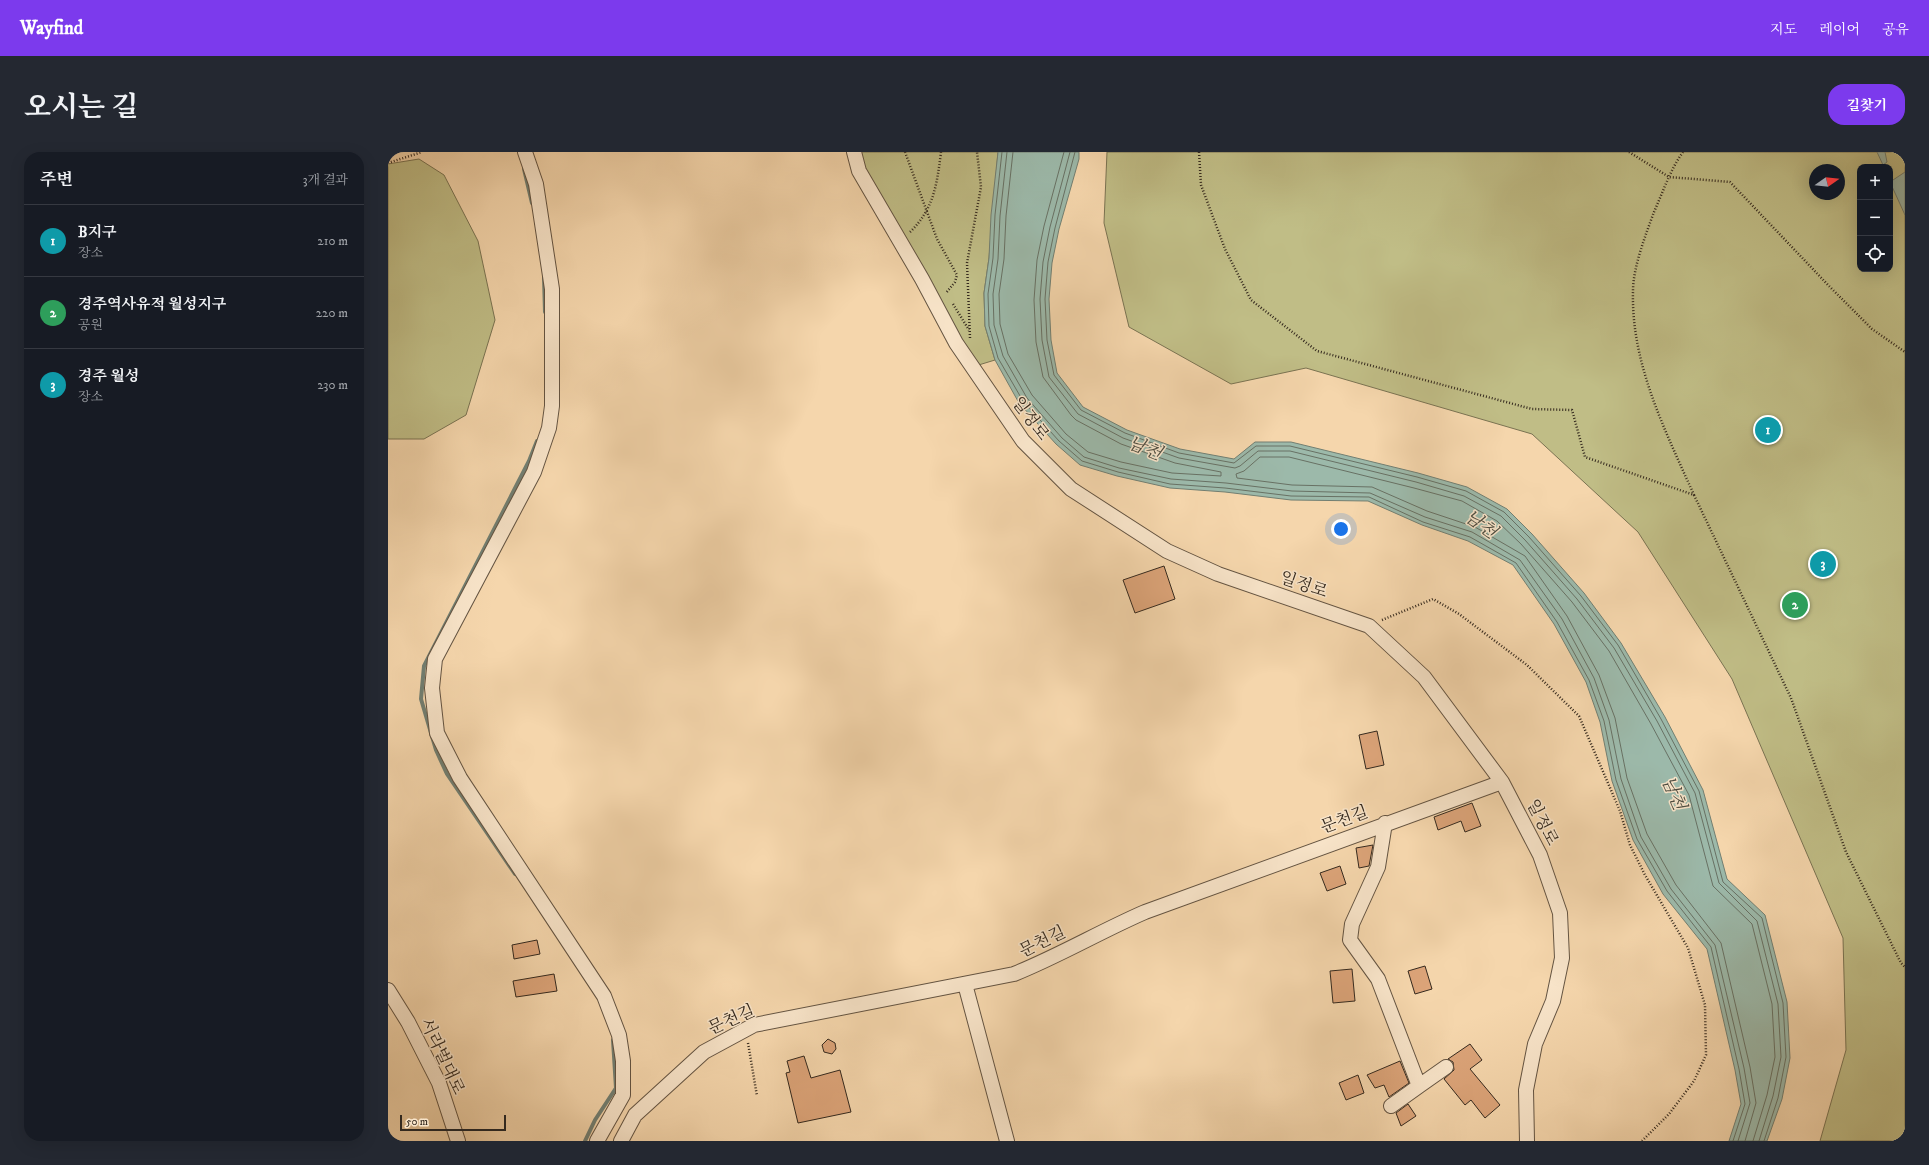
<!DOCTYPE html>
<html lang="ko">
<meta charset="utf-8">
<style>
:root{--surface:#171b24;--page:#242831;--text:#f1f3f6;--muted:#9ea1a6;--line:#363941;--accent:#7c3aed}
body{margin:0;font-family:"IM FELL DW Pica","Noto Serif KR",serif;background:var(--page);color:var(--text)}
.controls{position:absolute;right:12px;top:12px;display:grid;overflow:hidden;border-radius:8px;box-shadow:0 4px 16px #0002}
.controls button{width:36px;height:36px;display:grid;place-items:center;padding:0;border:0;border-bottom:1px solid var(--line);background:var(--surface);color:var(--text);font:20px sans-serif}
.compass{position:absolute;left:1421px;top:12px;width:36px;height:36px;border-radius:50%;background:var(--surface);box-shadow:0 4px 16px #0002;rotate:76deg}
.scale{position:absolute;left:12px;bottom:10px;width:106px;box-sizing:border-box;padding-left:4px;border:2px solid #34291e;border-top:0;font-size:11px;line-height:14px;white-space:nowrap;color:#34291e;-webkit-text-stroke:3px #f8e4c9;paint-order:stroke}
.you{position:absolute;left:953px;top:377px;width:14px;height:14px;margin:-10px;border:3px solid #fff;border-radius:50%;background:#1a73e8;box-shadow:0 0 0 6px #1a73e833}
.badge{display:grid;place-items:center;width:26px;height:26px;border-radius:50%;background:var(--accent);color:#fff;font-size:13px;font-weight:700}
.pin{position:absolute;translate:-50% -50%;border:2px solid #fff;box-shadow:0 1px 4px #0006}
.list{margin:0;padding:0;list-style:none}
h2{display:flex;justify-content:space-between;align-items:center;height:52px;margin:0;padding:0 16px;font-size:17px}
h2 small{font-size:13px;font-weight:400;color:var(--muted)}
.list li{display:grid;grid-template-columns:26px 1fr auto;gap:12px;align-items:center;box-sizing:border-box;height:72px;padding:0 16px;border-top:1px solid var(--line)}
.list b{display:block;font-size:15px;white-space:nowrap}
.list p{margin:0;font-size:13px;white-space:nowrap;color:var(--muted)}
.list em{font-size:13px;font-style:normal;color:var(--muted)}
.icon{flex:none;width:22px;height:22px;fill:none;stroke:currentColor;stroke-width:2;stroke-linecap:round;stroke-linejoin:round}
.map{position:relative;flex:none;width:1517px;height:989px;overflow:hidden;border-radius:16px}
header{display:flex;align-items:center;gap:24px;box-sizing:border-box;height:56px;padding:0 20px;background:var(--accent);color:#fff}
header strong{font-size:19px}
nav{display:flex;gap:22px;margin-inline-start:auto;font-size:14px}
.intro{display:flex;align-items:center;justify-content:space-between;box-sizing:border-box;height:96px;padding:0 24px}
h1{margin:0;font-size:28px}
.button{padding:10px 18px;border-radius:16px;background:var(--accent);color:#fff;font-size:14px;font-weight:700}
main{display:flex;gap:24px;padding:0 24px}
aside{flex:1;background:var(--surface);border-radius:16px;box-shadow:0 4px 16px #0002}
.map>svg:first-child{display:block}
.green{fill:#c0bd86;stroke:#7a7352;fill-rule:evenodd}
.water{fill:#9cb9aa;stroke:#727f72}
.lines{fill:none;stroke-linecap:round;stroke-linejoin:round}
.shore{stroke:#687164;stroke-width:1}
.stream{stroke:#727f72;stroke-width:4}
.building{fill:#dca479;stroke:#34291e}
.minor-casing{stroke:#645442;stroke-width:16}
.path{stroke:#34291e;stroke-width:2.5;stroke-dasharray:1 2;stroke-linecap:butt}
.minor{stroke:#f8e4c9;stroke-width:14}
.labels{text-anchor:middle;stroke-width:3;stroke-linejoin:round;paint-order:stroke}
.street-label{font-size:17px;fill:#34291e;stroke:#f8e4c9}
.water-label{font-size:18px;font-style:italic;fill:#4e4d41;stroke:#f8e4c9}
</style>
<header>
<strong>Wayfind</strong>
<nav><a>지도</a><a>레이어</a><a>공유</a></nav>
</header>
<div class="intro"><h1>오시는 길</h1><a class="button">길찾기</a></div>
<main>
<aside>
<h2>주변<small>3개 결과</small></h2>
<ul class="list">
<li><span class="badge" style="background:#0f9aa8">1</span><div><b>B지구</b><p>장소</p></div><em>210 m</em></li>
<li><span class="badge" style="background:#2e9e5b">2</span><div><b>경주역사유적 월성지구</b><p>공원</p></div><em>220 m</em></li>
<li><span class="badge" style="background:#0f9aa8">3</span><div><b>경주 월성</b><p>장소</p></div><em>230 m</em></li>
</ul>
</aside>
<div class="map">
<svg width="1517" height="989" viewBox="0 0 1517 989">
<rect width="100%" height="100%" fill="#f5d6ac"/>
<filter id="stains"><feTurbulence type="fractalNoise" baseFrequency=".005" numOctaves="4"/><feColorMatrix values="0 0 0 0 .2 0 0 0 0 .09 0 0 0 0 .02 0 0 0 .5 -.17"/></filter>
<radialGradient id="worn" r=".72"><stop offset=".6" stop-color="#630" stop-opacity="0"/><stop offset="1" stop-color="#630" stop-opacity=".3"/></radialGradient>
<path class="green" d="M466 0H610L601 106 596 141 597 174 607 208 584 215Z
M719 0H1517V989H1432L1458 898 1455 786 1344 527 1250 380 1144 282 918 216 843 232 741 175 716 71ZM1472 15H1502V117H1472ZM1427 18H1451V42H1427Z
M31 7 56 23 90 89 107 168 78 263 36 287H0V12Z"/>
<path class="water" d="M610 0H691V7L671 77 664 111 661 147 663 188 669 221 695 255 739 278 792 297 846 307 867 290H903L1030 321 1079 335 1119 357 1144 382 1196 441 1233 491 1277 565 1315 638 1339 727 1377 763 1399 850 1402 906 1394 947 1379 989H1341L1353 952 1347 918 1319 797 1275 742 1245 688 1224 629 1212 570 1198 530 1166 472 1125 413 1080 389 1034 373 980 349 903 348 837 340 782 336 729 324 692 313 668 292 631 251 607 208 597 174 596 141 601 106 603 63Z
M1489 0H1497L1499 10 1495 13Z
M1517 20V63L1502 30Z"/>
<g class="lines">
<path class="shore" d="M614 0 607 63 605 106 600 142 601 174 610 206 635 249 671 289 694 309 730 320 782 332 837 336 903 344 981 345 1035 370 1082 385 1128 411 1169 470 1201 528 1216 569 1228 628 1249 687 1279 739 1323 795 1351 917 1357 952 1345 989
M619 0 612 64 610 107 605 142 606 173 615 204 639 246 674 286 696 305 731 316 783 327 838 331 904 339 982 341 1037 365 1084 380 1132 408 1174 467 1206 526 1221 568 1233 627 1253 685 1283 737 1327 793 1356 916 1362 951 1350 989
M625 0 618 64 616 107 611 142 612 172 620 202 644 243 678 282 700 300 733 310 784 321 833 324V320L787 311 733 292 688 268 683 263 655 225 648 190 646 148 649 108 656 74 676 0
M682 0 662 75 655 110 652 147 654 188 661 225 690 262 735 286 791 306 847 316 852 314 870 299H902L1028 330 1076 344 1113 364 1137 388 1189 447 1226 496 1269 569 1307 641 1331 731 1369 769 1390 852 1393 905 1385 944 1371 989
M687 0 667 76 660 110 657 147 659 188 666 223 693 258 737 281 791 301 846 311 868 294H902L1029 325 1078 339 1116 360 1141 385 1193 444 1230 493 1273 567 1311 639 1335 730 1374 766 1395 851 1398 905 1390 946 1376 989
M1357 989 1368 951 1362 915 1333 791 1288 733 1259 682 1239 626 1227 566 1211 523 1179 464 1137 404 1087 375 1039 359 984 335 904 333 849 326 848 322 856 319 872 305H901L1026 336 1074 349 1109 369 1133 392 1184 450 1221 499 1263 572 1301 643 1325 734 1364 772 1384 852 1387 905 1379 943 1365 989"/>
<path class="stream" d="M136 17 144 51
M156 125 157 160
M127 722 59 622 48 598 33 547 36 514 141 309 149 289
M197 989 207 968 228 936 225 888"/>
</g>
<path class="building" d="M776 414 787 447 747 461 735 428Z
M989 579 996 613 978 617 971 583Z
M1084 651 1093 674 1077 680 1073 669 1050 678 1046 665Z
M985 693 981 714 971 716 968 696Z
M952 714 958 732 939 739 932 721Z
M149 788 152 802 126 807 124 793Z
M1037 814 1044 837 1027 842 1020 819Z
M964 817 967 849 945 851 942 819Z
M166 822 169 839 128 845 125 829Z
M440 887 447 891 448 897 444 902 436 900 434 893Z
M1082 892 1094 908 1082 917 1112 953 1097 966 1083 948 1077 953 1056 927 1066 918 1065 910 1060 907Z
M416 904 423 926 452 918 463 960 410 971 398 921 402 920 399 909Z
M1012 909 1021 931 1001 945 996 933 987 936 979 923Z
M970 923 976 941 958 948 951 931Z
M1020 952 1028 964 1013 974 1008 961Z"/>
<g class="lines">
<defs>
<path id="minor" d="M137 0 148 32 164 137V254L161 276 146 320 47 507 44 536 49 581 72 626 216 844 231 883 235 909V943L209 989
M466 0 471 19 534 127 568 191 635 289 683 337 779 399 830 422 981 474 1036 525 1114 630 1152 703 1172 761 1174 806 1165 849 1147 892 1138 938 1139 989
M997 671 990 715 964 772 962 788 990 827 1031 934 1003 954
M577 832 619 989
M0 838 20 870 51 931 70 989
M1031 934 1058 915
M233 989 247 963 316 900 366 873 626 822C671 804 713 779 757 760L1114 630"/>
</defs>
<use href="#minor" class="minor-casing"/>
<path class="path" d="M517 0 549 87 569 123 567 130 558 141
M811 0 813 33 837 97 863 148 929 199 1144 257 1184 258 1197 305 1306 343 1403 546 1458 700 1513 811 1517 815
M1241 0 1281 25 1342 30 1441 134 1484 177 1517 200
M1295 0C1282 18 1275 40 1266 60 1258 82 1245 115 1245 139 1243 212 1277 278 1306 343
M0 11 34 0
M522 80C546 57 549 32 553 0
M565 152 581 178
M582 186 579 111 593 35 589 0
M994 468 1045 447 1071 462 1139 513 1191 564 1232 659 1242 693 1257 723 1300 796 1317 853 1318 903 1306 929 1281 962 1254 989
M360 891 369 944
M1509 989 1517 982"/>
<use href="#minor" class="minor"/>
</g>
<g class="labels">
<g class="street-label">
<text transform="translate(643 266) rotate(53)" y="6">일정로</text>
<text transform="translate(916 432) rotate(19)" y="6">일정로</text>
<text transform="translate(956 667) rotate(-20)" y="6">문천길</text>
<text transform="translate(1155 670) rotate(63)" y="6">일정로</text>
<text transform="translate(654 789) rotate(-26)" y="6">문천길</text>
<text transform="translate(343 867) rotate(-24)" y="6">문천길</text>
<text transform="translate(55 904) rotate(65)" y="6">서라벌대로</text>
</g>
<g class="water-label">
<text transform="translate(757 296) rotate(22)" y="6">남천</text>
<text transform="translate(1093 372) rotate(36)" y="6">남천</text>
<text transform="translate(1286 641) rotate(67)" y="6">남천</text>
</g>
</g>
<rect width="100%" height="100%" filter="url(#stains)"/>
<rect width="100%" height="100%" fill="url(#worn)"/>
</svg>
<div class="controls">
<button>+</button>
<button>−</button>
<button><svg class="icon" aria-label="locate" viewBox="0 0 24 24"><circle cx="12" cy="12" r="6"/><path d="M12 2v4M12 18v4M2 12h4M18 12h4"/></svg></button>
</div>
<svg class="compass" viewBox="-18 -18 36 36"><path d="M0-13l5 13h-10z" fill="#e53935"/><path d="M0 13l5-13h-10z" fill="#9ea1a6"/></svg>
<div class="scale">50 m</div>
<div class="you"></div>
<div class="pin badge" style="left:1380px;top:278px;background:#0f9aa8">1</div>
<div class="pin badge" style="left:1407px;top:453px;background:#2e9e5b">2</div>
<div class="pin badge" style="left:1435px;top:412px;background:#0f9aa8">3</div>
</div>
</main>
